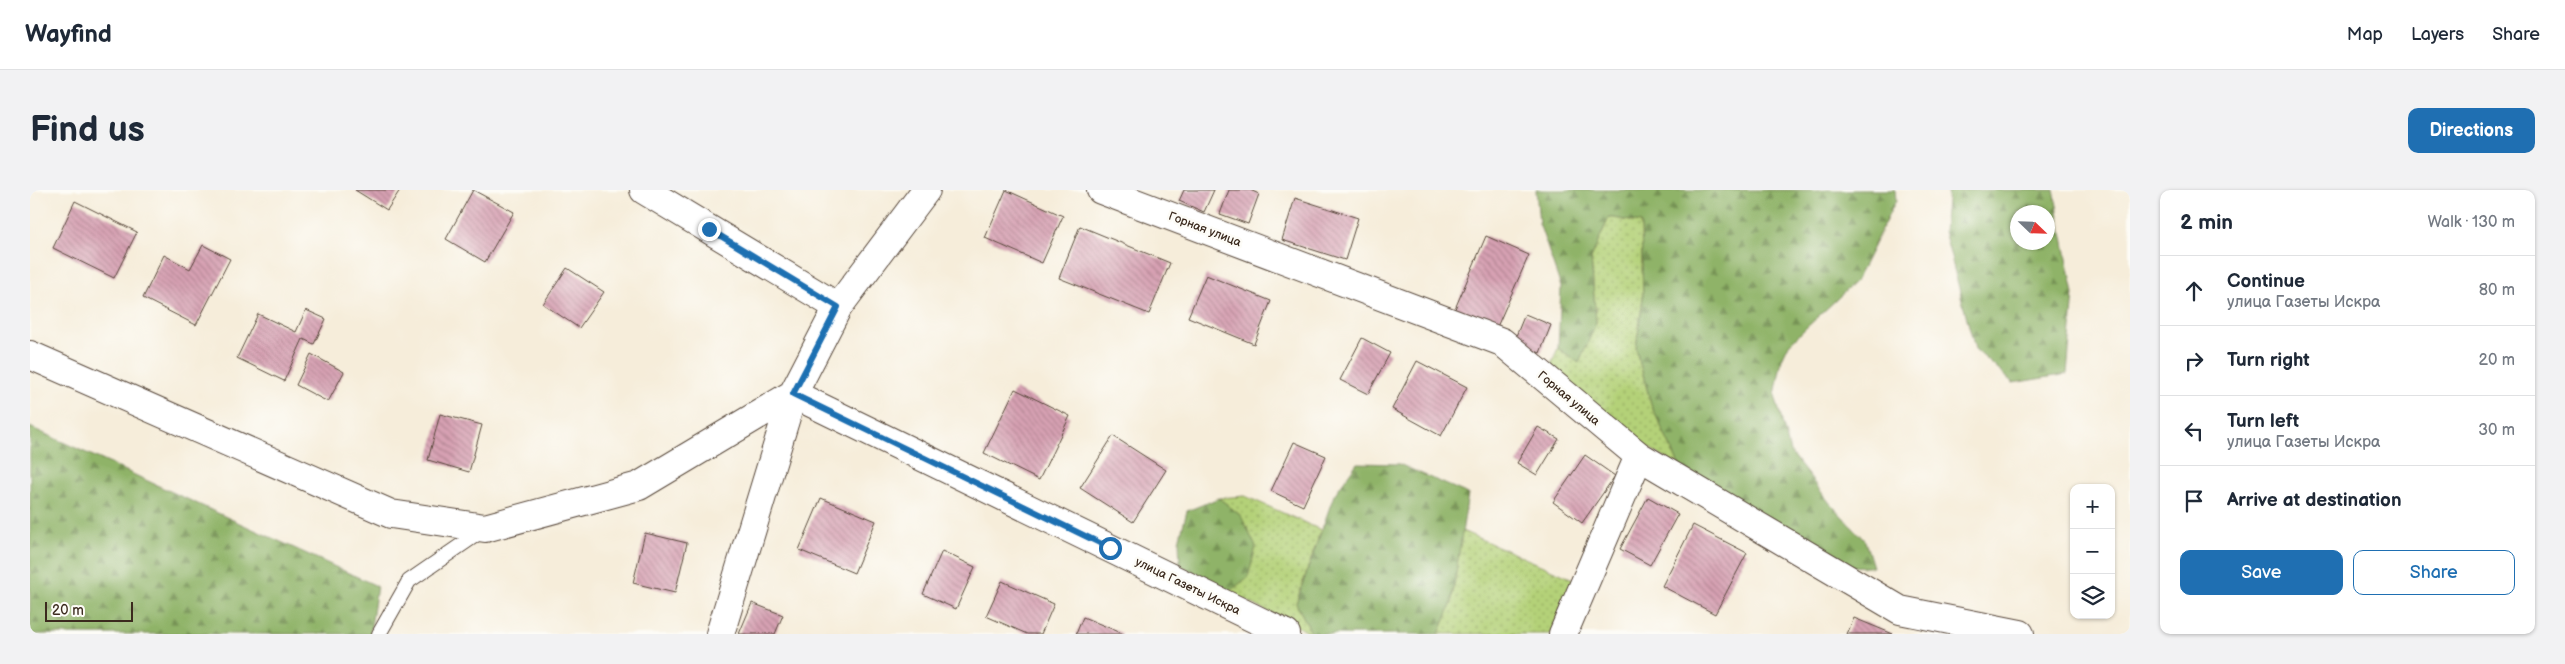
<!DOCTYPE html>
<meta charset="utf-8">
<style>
:root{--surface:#fff;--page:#f2f2f3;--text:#1f2937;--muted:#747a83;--line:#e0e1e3;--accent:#1f6fb2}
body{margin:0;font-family:"Balsamiq Sans",sans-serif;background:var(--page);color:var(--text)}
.controls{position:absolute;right:15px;bottom:15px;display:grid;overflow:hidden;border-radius:10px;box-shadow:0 1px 4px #0004}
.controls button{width:45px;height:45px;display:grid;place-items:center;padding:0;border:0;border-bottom:1px solid var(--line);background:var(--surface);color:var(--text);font:25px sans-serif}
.compass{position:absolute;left:1980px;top:15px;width:45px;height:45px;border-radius:50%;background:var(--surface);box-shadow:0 1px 4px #0004;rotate:113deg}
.scale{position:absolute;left:15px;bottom:12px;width:88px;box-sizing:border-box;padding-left:5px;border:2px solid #3b2a1e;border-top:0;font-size:14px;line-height:18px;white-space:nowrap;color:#3b2a1e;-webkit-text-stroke:4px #fdfcf7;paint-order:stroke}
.stop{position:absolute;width:15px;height:15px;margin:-11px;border:4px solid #1f6fb2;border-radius:50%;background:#fff}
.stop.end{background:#1f6fb2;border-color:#fff;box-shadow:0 1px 5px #0008}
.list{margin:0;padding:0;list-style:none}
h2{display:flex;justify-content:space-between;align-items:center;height:65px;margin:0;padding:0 20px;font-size:21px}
h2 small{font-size:16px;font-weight:400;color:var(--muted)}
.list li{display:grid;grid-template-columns:32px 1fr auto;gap:15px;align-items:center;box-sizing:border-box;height:70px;padding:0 20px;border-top:1px solid var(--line)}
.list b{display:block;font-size:19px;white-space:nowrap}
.list p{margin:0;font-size:16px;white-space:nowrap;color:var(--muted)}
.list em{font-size:16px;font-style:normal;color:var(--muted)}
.actions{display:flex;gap:10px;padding:15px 20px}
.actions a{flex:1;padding:11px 0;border:1px solid var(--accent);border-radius:10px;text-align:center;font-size:18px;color:var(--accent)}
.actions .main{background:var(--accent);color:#fff}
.icon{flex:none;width:28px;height:28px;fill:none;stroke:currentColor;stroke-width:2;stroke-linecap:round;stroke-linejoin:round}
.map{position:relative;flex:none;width:2100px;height:444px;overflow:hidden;border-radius:10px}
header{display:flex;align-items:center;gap:30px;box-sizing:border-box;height:70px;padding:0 25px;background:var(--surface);border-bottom:1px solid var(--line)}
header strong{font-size:24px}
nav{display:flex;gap:28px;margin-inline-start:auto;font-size:18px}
.intro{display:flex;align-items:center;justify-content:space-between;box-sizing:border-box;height:120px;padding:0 30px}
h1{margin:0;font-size:35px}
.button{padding:12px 22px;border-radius:10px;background:var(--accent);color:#fff;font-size:18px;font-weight:700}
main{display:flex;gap:30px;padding:0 30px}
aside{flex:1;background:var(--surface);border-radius:10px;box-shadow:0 1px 4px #0004}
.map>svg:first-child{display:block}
.grass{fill:url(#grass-dots);stroke:#787e4b}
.forest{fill:url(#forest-firs);stroke:#656e43;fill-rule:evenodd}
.building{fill:url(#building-back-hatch)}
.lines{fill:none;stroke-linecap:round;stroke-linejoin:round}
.service-casing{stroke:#57473a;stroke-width:16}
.minor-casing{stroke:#57473a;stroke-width:30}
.service{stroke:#fff;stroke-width:14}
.minor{stroke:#fff;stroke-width:28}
.route{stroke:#1f6fb2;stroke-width:6}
.labels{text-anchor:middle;stroke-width:5;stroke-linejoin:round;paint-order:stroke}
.street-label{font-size:12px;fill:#3b2a1e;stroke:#fdfcf7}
</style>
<header>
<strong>Wayfind</strong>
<nav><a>Map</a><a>Layers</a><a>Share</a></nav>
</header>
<div class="intro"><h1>Find us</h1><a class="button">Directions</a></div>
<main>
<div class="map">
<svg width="2100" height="444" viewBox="0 0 2100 444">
<defs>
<pattern id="grass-dots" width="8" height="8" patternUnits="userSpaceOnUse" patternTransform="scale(1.25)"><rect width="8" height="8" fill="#b4d178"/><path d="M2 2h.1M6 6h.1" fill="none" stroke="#94aa62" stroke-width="1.8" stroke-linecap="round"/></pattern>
<pattern id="forest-firs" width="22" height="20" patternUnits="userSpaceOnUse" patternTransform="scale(1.25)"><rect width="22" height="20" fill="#8fb368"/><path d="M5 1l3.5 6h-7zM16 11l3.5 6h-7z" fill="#769255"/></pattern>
<pattern id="building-back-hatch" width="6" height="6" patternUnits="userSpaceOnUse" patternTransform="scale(1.25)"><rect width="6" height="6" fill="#d7a1b3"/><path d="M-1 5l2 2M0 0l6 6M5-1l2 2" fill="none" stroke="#b08391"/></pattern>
</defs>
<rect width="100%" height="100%" fill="#fdfcf7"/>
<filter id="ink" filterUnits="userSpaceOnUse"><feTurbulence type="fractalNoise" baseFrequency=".02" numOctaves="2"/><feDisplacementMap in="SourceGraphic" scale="10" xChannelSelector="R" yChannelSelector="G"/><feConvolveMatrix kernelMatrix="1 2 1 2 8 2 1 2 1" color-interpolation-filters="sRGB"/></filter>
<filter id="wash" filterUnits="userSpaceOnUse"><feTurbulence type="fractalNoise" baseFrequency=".0096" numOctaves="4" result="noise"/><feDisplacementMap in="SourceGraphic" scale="20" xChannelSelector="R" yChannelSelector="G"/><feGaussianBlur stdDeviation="1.12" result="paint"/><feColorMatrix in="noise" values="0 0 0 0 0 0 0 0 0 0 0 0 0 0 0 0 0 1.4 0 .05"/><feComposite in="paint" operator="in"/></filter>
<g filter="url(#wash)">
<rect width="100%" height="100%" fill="#f6edda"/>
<path class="grass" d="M1579 27 1611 33 1613 108 1606 159 1622 217 1651 279 1613 254 1517 184 1528 158 1549 173 1566 133 1561 68Z
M1215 306 1291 340 1266 413 1282 444 1199 402 1211 326 1189 308Z
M1432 341 1543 389 1521 444H1409L1421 415Z"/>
<path class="forest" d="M1506 0H1865L1866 10 1826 91 1759 154 1752 169 1745 205 1760 262 1799 312 1835 351 1843 377 1814 376 1651 279 1622 217 1606 159 1613 108 1611 33 1579 27 1561 68 1566 133 1549 173 1528 158 1531 97 1509 33Z
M1918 0H2024L2044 104 2037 184 1983 193 1945 159 1914 41ZM2018 22V52H1988V22Z
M0 237 347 396 340 444H0Z
M1327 273 1369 274 1438 304 1421 415 1409 444H1282L1266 413 1304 305Z
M1189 308 1211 326 1226 357 1218 387 1199 402 1150 376 1149 351 1157 321Z"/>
<g id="blocks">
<path class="building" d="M325 0H370L357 20Z
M443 0 484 22 455 72 416 49Z
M976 0 1033 26 1012 73 955 48Z
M1154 0H1184L1174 22 1149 11Z
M1199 0H1220L1229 4 1218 34 1190 24Z
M1265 8 1328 28 1315 70 1252 50Z
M45 11 107 42 84 88 23 58Z
M1050 36 1140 73 1119 124 1029 88Z
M1456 46 1499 65 1466 139 1424 121Z
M173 55 200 69 166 135 113 108 134 65 160 79Z
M537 78 574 102 549 138 513 114Z
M1176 85 1241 111 1224 154 1158 127Z
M276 120 296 129 284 154 273 149 254 191 207 168 228 124 266 142Z
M1495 124 1521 135 1510 163 1484 151Z
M1332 148 1360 163 1338 204 1310 190Z
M281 164 314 182 298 212 266 195Z
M1387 171 1437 197 1411 246 1362 219Z
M985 199 1040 226 1009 290 954 263Z
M410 224 452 235 439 282 398 270Z
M1508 237 1529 249 1507 285 1487 273Z
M1083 246 1136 280 1103 332 1050 298Z
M1264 252 1296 266 1273 316 1241 301Z
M1555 265 1585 286 1552 333 1523 312Z
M1618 307 1648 324 1620 375 1590 359Z
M791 308 846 331 824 383 769 360Z
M1663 335 1717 363 1685 424 1632 396Z
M615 343 657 353 645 403 603 393Z
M912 361 945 377 926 419 893 404Z
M972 391 1024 414 1011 444H997L956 426Z
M722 413 753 425 745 444H709Z
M1053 427 1094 444H1046Z
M1824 428 1863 444H1817Z"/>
</g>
</g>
<g filter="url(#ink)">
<use href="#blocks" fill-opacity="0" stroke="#57473a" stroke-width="1"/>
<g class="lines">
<defs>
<path id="service" d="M349 444 379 391 453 340"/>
<path id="minor" d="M614 0 808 117
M1071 0 1472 152 1609 266 1870 420 1990 444
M0 165 361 324 455 338 609 296 763 204
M763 204 1256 444
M690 444 763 204 808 117 896 0
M1533 444 1609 266"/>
</defs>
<use href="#service" class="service-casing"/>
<use href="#minor" class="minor-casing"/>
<use href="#service" class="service"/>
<use href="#minor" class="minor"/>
</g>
</g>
<g class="lines" filter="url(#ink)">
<path class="route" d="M679 39 808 117 763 204 1080 358"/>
</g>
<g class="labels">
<g class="street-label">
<text transform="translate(1175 39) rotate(21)" y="4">Горная улица</text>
<text transform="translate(1539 208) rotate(40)" y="4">Горная улица</text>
<text transform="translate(1158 396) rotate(26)" y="4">улица Газеты Искра</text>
</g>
</g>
</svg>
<div class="controls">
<button>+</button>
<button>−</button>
<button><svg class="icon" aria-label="layers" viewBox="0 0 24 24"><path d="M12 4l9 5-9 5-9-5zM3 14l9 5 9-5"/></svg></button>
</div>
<svg class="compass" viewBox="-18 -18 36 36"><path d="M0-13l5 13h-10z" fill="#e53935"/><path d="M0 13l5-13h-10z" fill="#747a83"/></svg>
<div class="scale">20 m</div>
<div class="stop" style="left:1080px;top:358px"></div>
<div class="stop end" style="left:679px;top:39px"></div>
</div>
<aside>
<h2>2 min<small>Walk · 130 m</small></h2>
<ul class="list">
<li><svg class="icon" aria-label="ahead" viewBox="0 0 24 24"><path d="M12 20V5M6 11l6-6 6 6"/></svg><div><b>Continue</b><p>улица Газеты Искра</p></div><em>80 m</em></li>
<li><svg class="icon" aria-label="right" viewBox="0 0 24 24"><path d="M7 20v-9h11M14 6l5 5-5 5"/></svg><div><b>Turn right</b></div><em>20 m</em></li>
<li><svg class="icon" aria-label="left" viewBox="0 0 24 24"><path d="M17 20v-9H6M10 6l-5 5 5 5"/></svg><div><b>Turn left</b><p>улица Газеты Искра</p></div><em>30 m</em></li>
<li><svg class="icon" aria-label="arrive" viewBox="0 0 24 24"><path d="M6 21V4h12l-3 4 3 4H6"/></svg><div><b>Arrive at destination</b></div></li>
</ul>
<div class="actions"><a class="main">Save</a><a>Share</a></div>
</aside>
</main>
